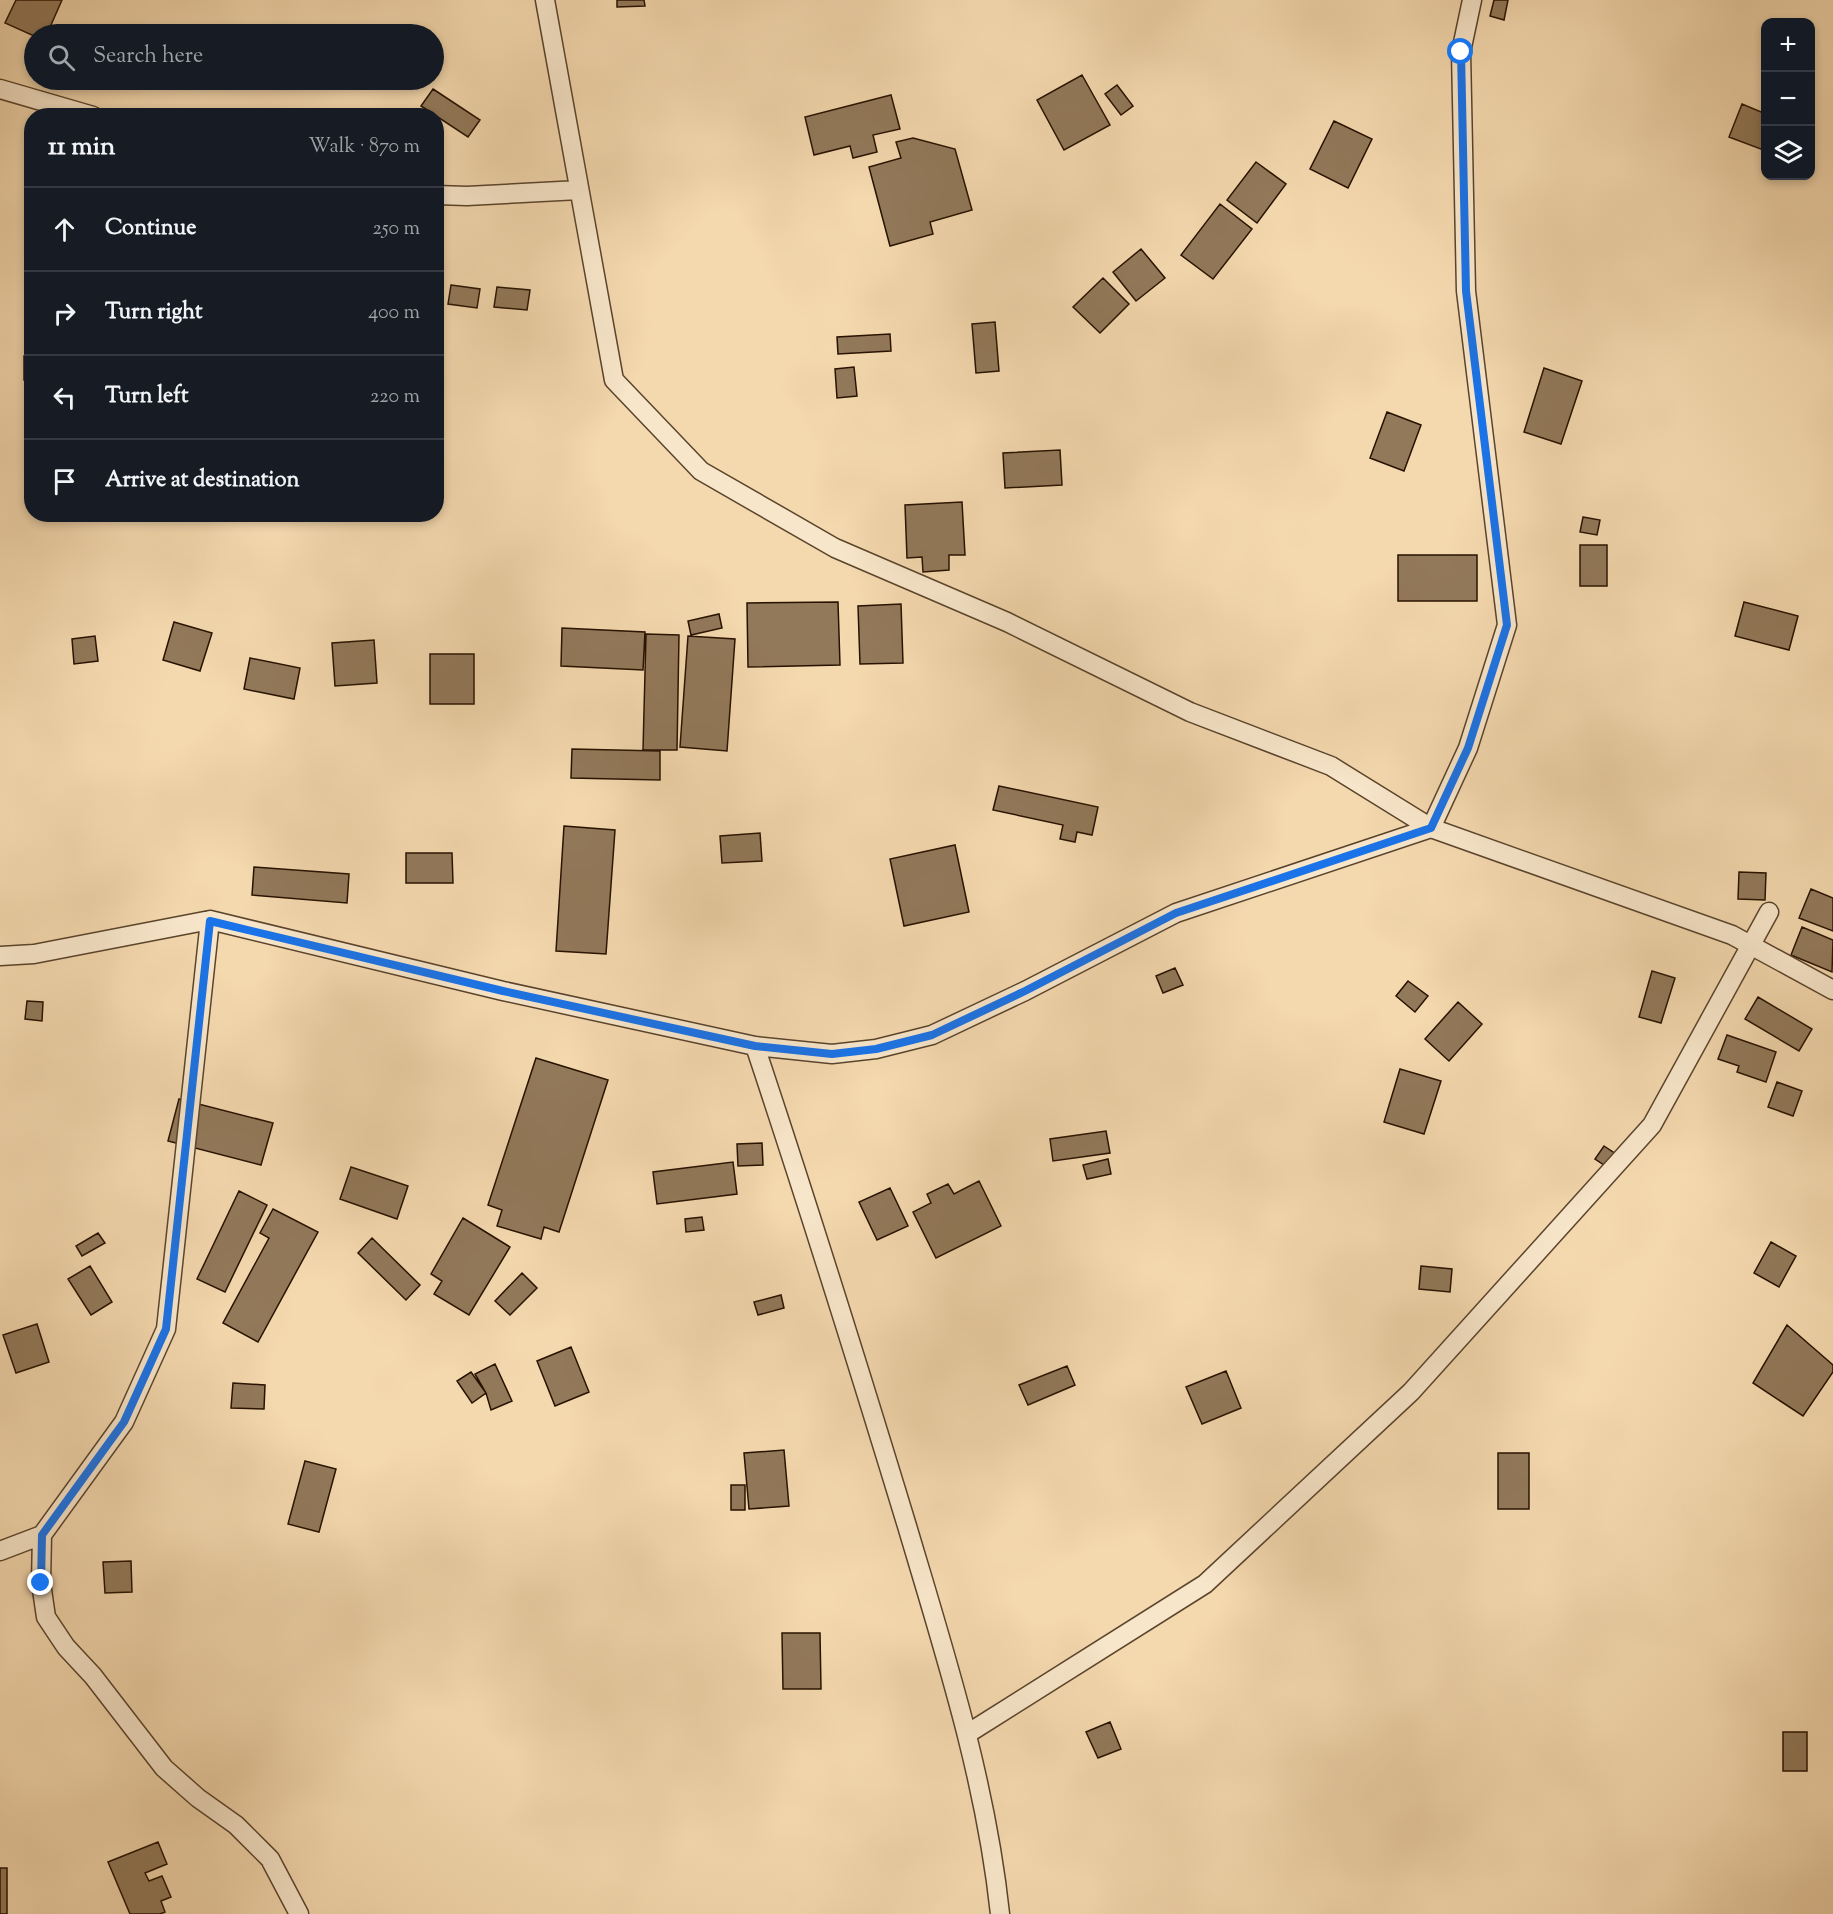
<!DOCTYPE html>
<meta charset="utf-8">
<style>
:root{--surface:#171b24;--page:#20242c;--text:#f1f3f6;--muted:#9ea1a6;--line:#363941}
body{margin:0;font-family:"Sorts Mill Goudy",serif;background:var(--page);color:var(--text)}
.controls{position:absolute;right:18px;top:18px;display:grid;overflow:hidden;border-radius:12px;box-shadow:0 3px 9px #0003}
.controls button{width:54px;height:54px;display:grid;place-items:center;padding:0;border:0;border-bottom:2px solid var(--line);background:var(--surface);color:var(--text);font:30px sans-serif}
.stop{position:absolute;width:18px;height:18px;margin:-14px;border:4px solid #1a73e8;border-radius:50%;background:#fff}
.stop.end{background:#1a73e8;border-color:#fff;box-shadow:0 2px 6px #0008}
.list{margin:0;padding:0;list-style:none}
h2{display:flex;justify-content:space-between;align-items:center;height:78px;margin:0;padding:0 24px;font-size:26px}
h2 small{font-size:20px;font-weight:400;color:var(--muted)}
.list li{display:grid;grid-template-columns:39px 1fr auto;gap:18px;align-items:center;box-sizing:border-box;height:84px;padding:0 24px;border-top:2px solid var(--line)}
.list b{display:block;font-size:22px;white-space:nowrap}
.list em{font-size:20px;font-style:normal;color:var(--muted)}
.icon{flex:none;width:33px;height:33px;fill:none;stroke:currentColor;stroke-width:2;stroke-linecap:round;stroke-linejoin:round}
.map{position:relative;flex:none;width:1833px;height:1914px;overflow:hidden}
.search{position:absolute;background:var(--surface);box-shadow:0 3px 9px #0003;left:24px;top:24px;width:420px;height:66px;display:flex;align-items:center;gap:15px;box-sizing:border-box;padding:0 21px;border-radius:33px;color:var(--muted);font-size:22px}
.panel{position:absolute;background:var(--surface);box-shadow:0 3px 9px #0003;left:24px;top:108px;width:420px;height:414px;border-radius:24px}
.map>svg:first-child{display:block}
.building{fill:#92795a;stroke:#271200;stroke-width:1.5}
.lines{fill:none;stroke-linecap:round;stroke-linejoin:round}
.street-casing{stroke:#5a442c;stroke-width:21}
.street{stroke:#f8e6ca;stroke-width:18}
.route{stroke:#1a73e8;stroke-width:8}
</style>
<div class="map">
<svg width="1833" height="1914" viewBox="0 0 1833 1914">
<rect width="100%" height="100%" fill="#f4d8ae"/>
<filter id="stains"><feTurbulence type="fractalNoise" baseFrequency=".00333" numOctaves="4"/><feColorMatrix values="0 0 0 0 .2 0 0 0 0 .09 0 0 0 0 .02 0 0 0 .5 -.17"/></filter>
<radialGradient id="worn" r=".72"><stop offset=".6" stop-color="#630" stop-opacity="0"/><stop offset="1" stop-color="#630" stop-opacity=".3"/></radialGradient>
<path class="building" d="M16 0H62L47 34 34 36 5 23Z
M617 0H644L645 6 617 7Z
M1494 0H1508L1504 20 1490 16Z
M1082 75 1110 125 1064 150 1037 100Z
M1117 85 1133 106 1121 115 1105 94Z
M433 89 480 120 468 137 421 106Z
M891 95 900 129 873 135 877 152 853 158 850 146 814 155 805 117Z
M1742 104 1766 114V151L1729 137Z
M1334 121 1372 139 1348 188 1310 169Z
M913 138 955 149 972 210 930 222 933 234 890 246 869 167 901 158 896 142Z
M436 156 443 159 436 170Z
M1256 162 1286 184 1257 223 1227 200Z
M1220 204 1252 229 1213 279 1181 255Z
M1141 249 1165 278 1136 301 1113 272Z
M1103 278 1129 304 1100 333 1073 307Z
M451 285 480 289 477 308 448 304Z
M497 287 530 290 527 310 494 307Z
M995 322 999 371 976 373 972 324Z
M890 334 891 351 838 354 837 337Z
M24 356H32V380H24Z
M854 367 857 396 837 398 835 369Z
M1544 368 1582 381 1561 444 1524 432Z
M1387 412 1421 425 1404 471 1370 458Z
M1060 450 1062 485 1005 488 1003 453Z
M962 502 965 555H949V570L923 572 922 557 907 558 905 505Z
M1583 517 1600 520 1597 535 1580 532Z
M1580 545H1607V586H1580Z
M1398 555H1477V601H1398Z
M838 602 840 665 748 667 747 603Z
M1744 602 1798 616 1789 650 1735 636Z
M901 604 903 663 860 664 858 606Z
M719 614 722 628 691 635 688 621Z
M174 622 212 633 200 671 163 660Z
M562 628 645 632 643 670 561 666Z
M646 634 679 635 677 750H643Z
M95 636 98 661 74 664 72 639Z
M688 636 735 639 727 751 680 747Z
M374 640 377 683 335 686 332 643Z
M430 654H474V704H430Z
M250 658 300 668 294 699 244 689Z
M572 749 660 751V780L571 778Z
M999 786 1098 807 1092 835 1077 832 1075 842 1060 839 1063 825 993 810Z
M564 826 615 830 606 954 556 951Z
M760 833 762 861 722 863 720 836Z
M955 845 969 912 904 926 890 859Z
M406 853H452L453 883H406Z
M254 867 349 874 347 903 252 895Z
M1739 872 1766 873 1765 900 1738 899Z
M1811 889 1833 898V931L1799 918Z
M1802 927 1833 940 1832 972 1791 955Z
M1175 968 1183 985 1163 993 1156 976Z
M1652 971 1675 978 1661 1023 1639 1017Z
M1408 981 1428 996 1415 1012 1396 996Z
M1758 997 1812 1029 1799 1051 1745 1019Z
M27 1001 43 1002 42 1021 25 1019Z
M1458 1002 1482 1024 1449 1061 1425 1039Z
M1727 1035 1776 1052 1766 1082 1737 1072 1739 1066 1718 1059Z
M536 1058 608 1080 559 1232 544 1227 541 1239 497 1226 502 1210 488 1205Z
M1400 1069 1441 1081 1424 1134 1384 1122Z
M1777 1082 1802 1091 1793 1116 1768 1107Z
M179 1099 273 1123 261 1165 168 1141Z
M1106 1131 1110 1153 1053 1161 1050 1139Z
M762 1143 763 1165 738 1166 737 1144Z
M1604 1146 1616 1154 1607 1167 1595 1159Z
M1108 1159 1111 1174 1087 1179 1083 1165Z
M733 1162 737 1194 657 1204 653 1172Z
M351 1167 408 1186 397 1219 340 1199Z
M979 1181 1001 1226 936 1258 913 1212 931 1203 927 1194 948 1184 954 1194Z
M890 1188 908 1226 877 1240 859 1202Z
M239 1191 267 1205 225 1292 197 1279Z
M273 1209 318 1232 258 1342 223 1323 269 1238 260 1233Z
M702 1217 704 1230 686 1232 685 1219Z
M463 1218 510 1247 469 1315 434 1294 442 1281 431 1274Z
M98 1233 105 1243 82 1256 76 1246Z
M372 1238 420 1285 406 1300 358 1253Z
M1771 1242 1796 1256 1779 1287 1754 1273Z
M90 1266 112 1302 91 1315 68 1279Z
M1421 1266 1452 1269 1450 1292 1419 1289Z
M522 1273 537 1288 510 1315 495 1301Z
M781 1295 784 1308 758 1315 754 1302Z
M37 1324 49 1362 16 1373 3 1335Z
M1787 1325 1833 1365V1372L1803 1416 1753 1383Z
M571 1347 589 1392 555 1406 537 1361Z
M495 1364 512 1401 491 1410 486 1393 475 1374Z
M1067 1366 1075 1385 1028 1405 1019 1385Z
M1226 1371 1241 1408 1202 1424 1186 1387Z
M471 1372 486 1393 472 1403 457 1381Z
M233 1383 265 1385 264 1409 231 1408Z
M784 1450 789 1506 749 1509 744 1453Z
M1498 1453H1529V1509H1498Z
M305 1461 336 1469 319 1532 288 1524Z
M731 1485H745V1510H731Z
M131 1561 132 1592 105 1593 103 1562Z
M782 1633H820L821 1689H783Z
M1110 1722 1121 1749 1098 1758 1086 1732Z
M1783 1732H1807V1771H1783Z
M158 1842 167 1864 145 1873 149 1881 162 1876 171 1897 161 1901 165 1912 160 1914H130L108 1862Z
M0 1868H7V1914H0Z"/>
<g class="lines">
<defs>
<path id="street" d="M545 0 614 380 701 471 835 548 1007 622 1190 712 1331 766 1431 828 1732 935 1833 990
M0 89 93 116
M436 195 467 196 579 190
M0 956 34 954 210 920 503 991 755 1046 832 1054 876 1049 932 1035 1025 991 1176 913 1431 828 1468 748 1507 625 1466 291 1461 52 1472 0
M755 1046C808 1205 858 1365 907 1526 945 1654 986 1781 1000 1914
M42 1535 41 1583 46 1617 66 1647 93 1676 164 1768 198 1798 236 1825 270 1859 299 1914
M0 1551 42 1535 124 1422 166 1329 210 920
M967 1734 1205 1584 1411 1392 1652 1125 1769 912"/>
</defs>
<use href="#street" class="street-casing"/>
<use href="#street" class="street"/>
</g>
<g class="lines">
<path class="route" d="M41 1583 42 1535 124 1422 166 1329 210 921 503 991 755 1046 832 1054 876 1049 932 1035 1025 991 1176 913 1431 828 1468 748 1507 625 1466 291 1461 52"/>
</g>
<rect width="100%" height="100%" filter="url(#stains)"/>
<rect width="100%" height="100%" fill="url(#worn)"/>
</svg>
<div class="controls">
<button>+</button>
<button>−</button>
<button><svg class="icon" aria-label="layers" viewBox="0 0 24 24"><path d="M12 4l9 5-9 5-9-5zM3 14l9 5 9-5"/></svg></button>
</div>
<div class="stop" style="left:1461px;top:52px"></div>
<div class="stop end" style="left:41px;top:1583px"></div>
<div class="search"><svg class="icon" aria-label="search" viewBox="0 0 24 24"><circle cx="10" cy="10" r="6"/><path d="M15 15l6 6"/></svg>Search here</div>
<section class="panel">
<h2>11 min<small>Walk · 870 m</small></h2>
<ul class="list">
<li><svg class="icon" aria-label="ahead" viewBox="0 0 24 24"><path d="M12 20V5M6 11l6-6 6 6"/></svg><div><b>Continue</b></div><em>250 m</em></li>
<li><svg class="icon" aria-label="right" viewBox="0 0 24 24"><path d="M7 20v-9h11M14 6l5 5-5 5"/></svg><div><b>Turn right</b></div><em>400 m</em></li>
<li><svg class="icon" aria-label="left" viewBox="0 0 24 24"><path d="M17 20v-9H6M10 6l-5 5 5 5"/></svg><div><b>Turn left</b></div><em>220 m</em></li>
<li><svg class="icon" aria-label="arrive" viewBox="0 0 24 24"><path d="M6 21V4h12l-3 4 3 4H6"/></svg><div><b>Arrive at destination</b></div></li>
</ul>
</section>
</div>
